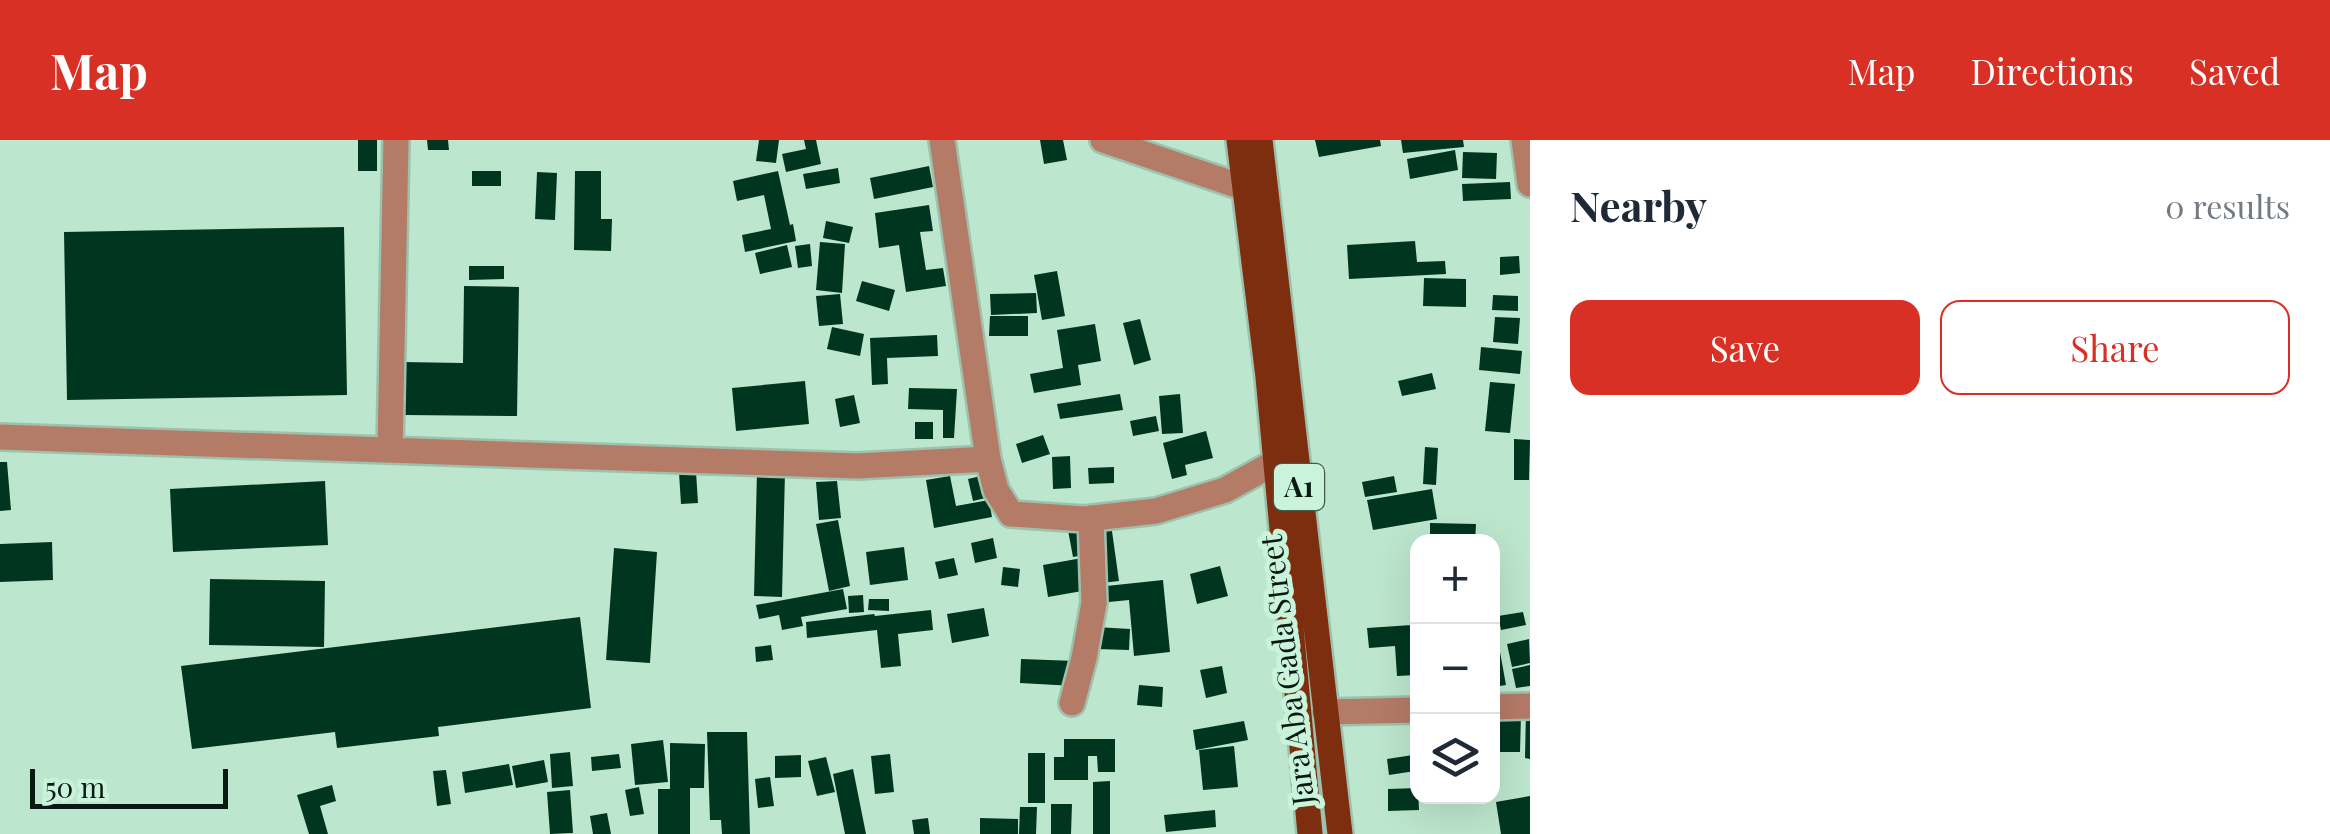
<!DOCTYPE html>
<meta charset="utf-8">
<style>
:root{--surface:#fff;--page:#f2f2f3;--text:#1f2937;--muted:#747a83;--line:#e0e1e3;--accent:#d93025}
body{margin:0;font-family:"Playfair Display",serif;background:var(--page);color:var(--text)}
.controls{position:absolute;right:30px;bottom:30px;display:grid;overflow:hidden;border-radius:20px;box-shadow:0 10px 40px #0002}
.controls button{width:90px;height:90px;display:grid;place-items:center;padding:0;border:0;border-bottom:2px solid var(--line);background:var(--surface);color:var(--text);font:50px sans-serif}
.scale{position:absolute;left:30px;bottom:25px;width:198px;box-sizing:border-box;padding-left:10px;border:5px solid #0a1912;border-top:0;font-size:28px;line-height:35px;white-space:nowrap;color:#0a1912;-webkit-text-stroke:8px #caf3db;paint-order:stroke}
.list{margin:0;padding:0;list-style:none}
h2{display:flex;justify-content:space-between;align-items:center;height:130px;margin:0;padding:0 40px;font-size:42px}
h2 small{font-size:32px;font-weight:400;color:var(--muted)}
.actions{display:flex;gap:20px;padding:30px 40px}
.actions a{flex:1;padding:22px 0;border:2px solid var(--accent);border-radius:20px;text-align:center;font-size:35px;color:var(--accent)}
.actions .main{background:var(--accent);color:#fff}
.icon{flex:none;width:55px;height:55px;fill:none;stroke:currentColor;stroke-width:2;stroke-linecap:round;stroke-linejoin:round}
.map{position:relative;flex:none;width:1530px;height:694px;overflow:hidden}
header{display:flex;align-items:center;gap:60px;box-sizing:border-box;height:140px;padding:0 50px;background:var(--accent);color:#fff}
header strong{font-size:48px}
nav{display:flex;gap:55px;margin-inline-start:auto;font-size:35px}
main{display:flex}
aside{flex:1;background:var(--surface)}
.map>svg:first-child{display:block}
.building{fill:#003620}
.lines{fill:none;stroke-linecap:round;stroke-linejoin:round}
.street-casing{stroke:#9dc1ac;stroke-width:30}
.primary-casing{stroke:#9dc1ac;stroke-width:30}
.street{stroke:#b47b67;stroke-width:25}
.primary{stroke:#7d2e0f;stroke-width:25}
.labels{text-anchor:middle;stroke-width:10;stroke-linejoin:round;paint-order:stroke}
.shield{fill:#caf3db;stroke:#445a4e;stroke-width:2.5}
.shield-label{font-size:28px;font-weight:bold;fill:#0a1912}
.street-label{font-size:30px;fill:#0a1912;stroke:#caf3db}
</style>
<header>
<strong>Map</strong>
<nav><a>Map</a><a>Directions</a><a>Saved</a></nav>
</header>
<main>
<div class="map">
<svg width="1530" height="694" viewBox="0 0 1530 694">
<rect width="100%" height="100%" fill="#bde6ce"/>
<path class="building" d="M358 0H377V31H358Z
M427 0H448L449 10H428Z
M759 0H779L776 23 756 21Z
M804 0H816L821 24 786 32 782 14 806 9Z
M1040 0H1063L1067 20 1044 24Z
M1315 0H1380L1381 6 1319 17Z
M1401 0H1463L1464 7 1403 13Z
M1455 10 1458 30 1410 39 1407 19Z
M1463 12 1497 13 1496 39 1462 38Z
M929 26 933 47 874 59 870 38Z
M838 28 840 43 806 49 803 34Z
M472 31H501V46H472Z
M575 31H601V79H612L611 111 574 110Z
M778 31 790 85 793 84 796 101 745 112 742 95 771 89 764 55 737 61 733 41Z
M537 32 557 33 555 80 535 79Z
M1510 42 1511 59 1463 61 1462 44Z
M929 65 933 91 920 92 926 130 943 128 946 146 906 152 899 105 879 108 875 73Z
M826 81 853 87 849 103 823 98Z
M344 87 347 255 67 260 64 92Z
M1415 101 1417 122 1445 121 1446 134 1349 139 1347 105Z
M820 102 845 104 842 153 816 150Z
M810 104 812 126 798 128 795 106Z
M787 105 792 127 760 134 755 113Z
M1519 116 1520 133 1500 135V117Z
M469 126H504V139L469 140Z
M1057 131 1065 176 1042 180 1034 135Z
M1424 138 1466 139V167L1423 166Z
M862 141 895 150 889 171 856 161Z
M464 146 519 147 517 276 403 275V222L463 223Z
M1036 153 1037 173 991 175 990 154Z
M840 154 843 184 819 186 816 156Z
M1493 155 1518 156V171L1492 170Z
M990 176H1028V196H989Z
M1495 177 1520 178 1518 204 1493 202Z
M1140 179 1151 220 1134 225 1123 183Z
M1095 184 1101 221 1078 225 1081 245 1034 253 1030 234 1063 228 1057 190Z
M832 187 864 194 860 216 827 209Z
M937 195 938 216 887 218 888 244 872 245 870 198Z
M1481 207 1522 211 1520 234 1479 230Z
M1432 233 1436 249 1402 256 1398 241Z
M805 241 809 284 736 291 732 248Z
M1490 242 1515 244 1510 293 1485 291Z
M909 248 957 249 954 298H943V270L908 269Z
M1120 254 1123 270 1060 279 1057 264Z
M1180 254 1183 293 1162 294 1159 256Z
M854 255 860 283 840 287 835 259Z
M1156 276 1159 291 1133 296 1130 281Z
M915 282H933V299H915Z
M1206 291 1213 318 1185 325 1187 335 1172 339 1163 303Z
M1043 295 1050 314 1022 323 1016 304Z
M1514 299 1530 300 1529 340H1514Z
M1425 307 1438 308 1436 345 1423 344Z
M1070 316 1071 348 1053 349 1052 317Z
M0 322H7L11 370 0 371Z
M1114 327V343L1089 344 1088 328Z
M757 331 785 332 782 457 754 456Z
M696 332 698 363 681 364 679 333Z
M985 335 990 357 973 361 968 339Z
M950 336 956 366 989 360 992 377 934 388 926 340Z
M1394 336 1397 352 1365 357 1362 342Z
M325 341 328 405 173 412 170 349Z
M837 341 841 378 819 380 816 342Z
M1432 349 1437 379 1373 390 1367 360Z
M1110 377 1119 441 1093 444 1085 379Z
M838 380 850 446 829 451 816 384Z
M1083 382 1089 414 1073 417 1067 385Z
M1430 383 1476 384 1475 402H1430Z
M993 398 997 418 975 423 971 403Z
M52 402 53 440 0 442V404Z
M904 407 908 440 870 445 866 412Z
M614 408 657 412 650 523 606 520Z
M954 418 958 435 939 439 935 422Z
M1082 418 1088 450 1048 457 1043 425Z
M1220 426 1228 456 1197 464 1190 434Z
M1003 427 1020 429 1018 447 1001 445Z
M210 439 325 441 324 507 209 505Z
M1163 440 1170 512 1134 516 1129 460 1099 463 1097 447Z
M843 449 847 469 801 477 803 486 782 490 779 475 759 479 756 465Z
M863 455 864 472 849 473 848 456Z
M869 459H889V471L868 470Z
M984 468 989 496 952 503 947 474Z
M931 470 933 490 898 494 901 526 881 528 877 490 807 498 806 482 874 474 875 476Z
M1523 472 1526 485 1501 490 1498 476Z
M580 477 591 568 438 587 439 596 337 608 335 592 192 609 181 526Z
M1412 485 1416 535 1397 536 1395 506 1369 508 1367 488Z
M1096 487 1130 489 1129 510 1096 509Z
M1529 499 1530 523 1512 527 1507 504Z
M1498 501 1506 545 1493 547 1492 502Z
M771 505 773 520 756 522 755 507Z
M1021 519 1076 521 1074 546 1020 543Z
M1530 525V546L1516 548 1512 529Z
M1222 526 1227 553 1206 558 1200 530Z
M1139 545 1163 547 1162 567 1137 565Z
M1526 569H1530V619L1525 618Z
M1495 574 1521 575 1520 612H1494Z
M1244 581 1248 600 1196 610 1193 590Z
M707 592H747L750 694H722L721 680H710Z
M1064 599H1115V632H1098L1097 616H1088V640H1054V617H1064Z
M663 600 668 642 635 645 631 604Z
M670 603 705 604 704 648H690V694H658V649H670Z
M1234 606 1238 647 1203 650 1199 610Z
M570 612 573 646 552 648 550 614Z
M1028 613H1045V663H1028Z
M619 614 621 628 592 631 591 617Z
M890 614 894 652 875 654 871 616Z
M801 615V637L775 638V616Z
M1413 615 1415 631 1389 635 1387 619Z
M826 617 835 652 817 656 808 621Z
M544 620 548 642 516 648 512 626Z
M509 624 513 645 465 653 462 632Z
M853 629 866 694H845L833 634Z
M446 630 451 664 437 666 433 631Z
M770 637 774 666 758 668 755 639Z
M1110 641V694H1093V642Z
M332 645 336 661 320 666 328 694H309L297 655Z
M639 647 644 674 630 676 625 650Z
M1418 648 1419 670 1388 671V649Z
M570 650 573 693 550 694 547 652Z
M1530 656V694H1501L1496 662Z
M1051 664H1072L1071 694H1051Z
M1020 667H1037L1036 694H1019Z
M1215 670 1216 687 1166 692 1164 675Z
M607 673 611 694H593L590 676Z
M928 678 930 694H914L912 680Z
M980 678 1018 679V694H980Z"/>
<g class="lines">
<defs>
<path id="street" d="M942 0 988 319 996 350 1011 374 1084 379 1156 371 1225 350 1276 322
M1103 0 1245 48
M1524 0 1530 44
M0 297 858 326 988 319
M390 310 396 0
M1072 563 1084 518 1094 463 1091 378
M1492 567 1530 566
M1325 572 1418 570"/>
<path id="primary" d="M1239 0 1268 237 1310 694
M1260 0 1340 694"/>
</defs>
<use href="#street" class="street-casing"/>
<use href="#primary" class="primary-casing"/>
<use href="#street" class="street"/>
<use href="#primary" class="primary"/>
</g>
<g class="labels">
<rect class="shield" x="1274" y="324" width="50" height="46" rx="8"/>
<g class="shield-label">
<text x="1299" y="357">A1</text>
</g>
<g class="street-label">
<text transform="translate(1288 530) rotate(-97)" y="10">Jara Aba Gada Street</text>
</g>
</g>
</svg>
<div class="controls">
<button>+</button>
<button>−</button>
<button><svg class="icon" aria-label="layers" viewBox="0 0 24 24"><path d="M12 4l9 5-9 5-9-5zM3 14l9 5 9-5"/></svg></button>
</div>
<div class="scale">50 m</div>
</div>
<aside>
<h2>Nearby<small>0 results</small></h2>
<ul class="list">
</ul>
<div class="actions"><a class="main">Save</a><a>Share</a></div>
</aside>
</main>
